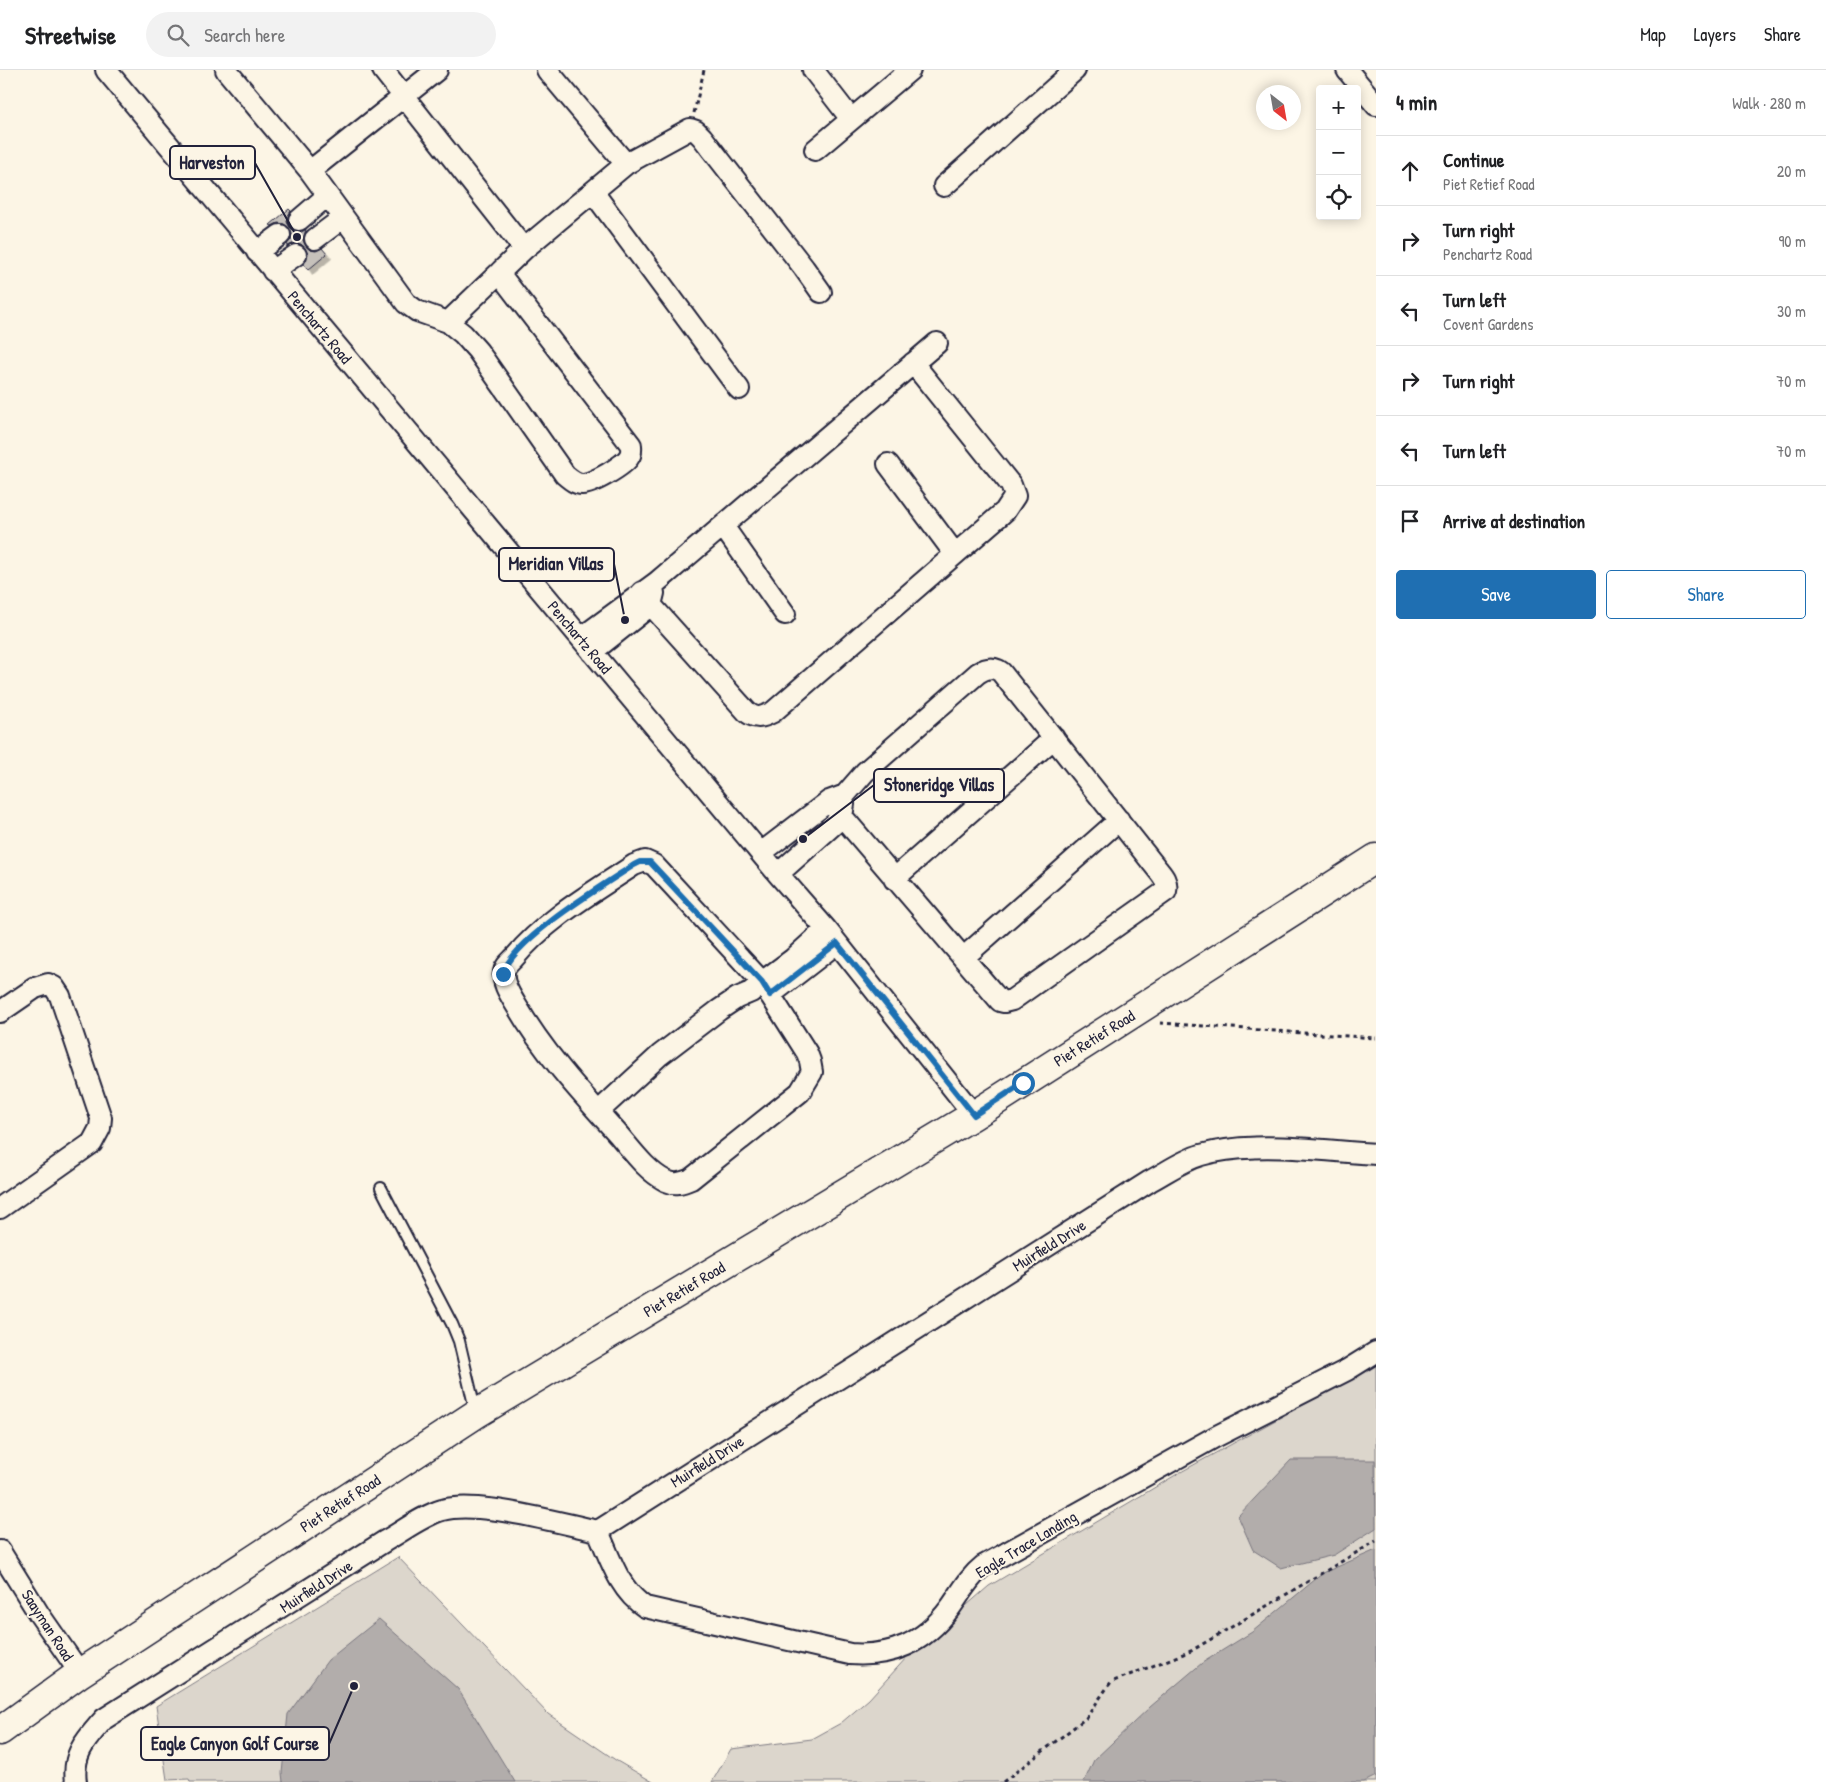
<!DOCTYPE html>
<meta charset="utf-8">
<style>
:root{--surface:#fff;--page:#f2f2f2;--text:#202124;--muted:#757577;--line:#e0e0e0;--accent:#1f6fb2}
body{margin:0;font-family:"Patrick Hand",sans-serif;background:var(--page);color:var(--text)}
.controls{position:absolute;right:15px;top:15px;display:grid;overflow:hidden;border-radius:5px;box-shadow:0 2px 12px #0003}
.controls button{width:45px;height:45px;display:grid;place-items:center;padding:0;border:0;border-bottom:1px solid var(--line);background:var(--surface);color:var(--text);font:25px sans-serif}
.compass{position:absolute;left:1256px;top:15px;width:45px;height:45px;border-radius:50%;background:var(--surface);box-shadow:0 2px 12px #0003;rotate:149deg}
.stop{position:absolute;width:15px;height:15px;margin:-11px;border:4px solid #1f6fb2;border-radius:50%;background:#fff}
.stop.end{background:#1f6fb2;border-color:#fff;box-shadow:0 1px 5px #0008}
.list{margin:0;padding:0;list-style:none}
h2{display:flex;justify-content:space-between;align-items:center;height:65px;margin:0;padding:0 20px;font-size:21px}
h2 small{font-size:16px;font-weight:400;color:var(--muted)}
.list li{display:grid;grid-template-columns:32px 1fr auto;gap:15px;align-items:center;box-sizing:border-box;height:70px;padding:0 20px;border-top:1px solid var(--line)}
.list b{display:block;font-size:19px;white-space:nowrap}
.list p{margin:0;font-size:16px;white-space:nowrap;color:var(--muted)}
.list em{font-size:16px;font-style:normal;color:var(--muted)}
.actions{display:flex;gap:10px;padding:15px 20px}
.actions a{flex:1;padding:11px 0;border:1px solid var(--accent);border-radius:5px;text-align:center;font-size:18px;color:var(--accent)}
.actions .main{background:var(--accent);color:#fff}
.icon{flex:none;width:28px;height:28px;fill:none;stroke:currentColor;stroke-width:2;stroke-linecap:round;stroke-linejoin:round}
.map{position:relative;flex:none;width:1376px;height:1712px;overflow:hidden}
header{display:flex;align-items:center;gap:30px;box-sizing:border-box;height:70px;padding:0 25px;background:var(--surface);border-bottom:1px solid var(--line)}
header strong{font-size:24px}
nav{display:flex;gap:28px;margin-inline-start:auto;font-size:18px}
.search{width:350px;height:45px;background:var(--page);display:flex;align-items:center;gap:12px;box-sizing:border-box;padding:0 18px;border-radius:28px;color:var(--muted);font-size:19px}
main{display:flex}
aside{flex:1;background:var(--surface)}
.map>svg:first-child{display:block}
.green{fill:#dcd6cc;stroke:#7f7c84}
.water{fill:#b2adab;stroke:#78757e}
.building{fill:#c6c1bb;stroke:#22223b;filter:url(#shadow)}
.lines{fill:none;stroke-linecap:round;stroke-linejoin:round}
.lane-casing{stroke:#22223b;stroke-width:14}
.street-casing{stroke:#22223b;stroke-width:24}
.secondary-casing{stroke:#22223b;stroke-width:31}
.path{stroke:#22223b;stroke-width:3;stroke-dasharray:4 4;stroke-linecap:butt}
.lane{stroke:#fcf5e5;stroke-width:10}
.street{stroke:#fcf5e5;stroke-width:20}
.secondary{stroke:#fcf5e5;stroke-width:28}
.route{stroke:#1f6fb2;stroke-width:6}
.labels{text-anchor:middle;stroke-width:4;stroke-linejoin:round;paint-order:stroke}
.street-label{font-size:16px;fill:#22223b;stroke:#fcf5e5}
.leader{fill:none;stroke:#22223b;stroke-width:2}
.callout-dot{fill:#22223b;stroke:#fcf5e5;stroke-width:2}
.callout{fill:#fcf5e5;stroke:#22223b;stroke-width:2}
.callout-label{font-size:18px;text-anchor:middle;font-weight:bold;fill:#22223b}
</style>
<header>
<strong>Streetwise</strong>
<div class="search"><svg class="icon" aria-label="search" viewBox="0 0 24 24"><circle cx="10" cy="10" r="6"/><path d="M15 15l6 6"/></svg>Search here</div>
<nav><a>Map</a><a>Layers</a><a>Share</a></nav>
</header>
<main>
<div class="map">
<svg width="1376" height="1712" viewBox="0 0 1376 1712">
<defs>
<filter id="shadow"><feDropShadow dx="4.5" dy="4.5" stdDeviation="0" flood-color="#0004"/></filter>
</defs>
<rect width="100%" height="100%" fill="#fcf5e5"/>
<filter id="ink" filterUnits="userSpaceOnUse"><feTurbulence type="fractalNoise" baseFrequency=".02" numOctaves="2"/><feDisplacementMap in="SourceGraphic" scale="10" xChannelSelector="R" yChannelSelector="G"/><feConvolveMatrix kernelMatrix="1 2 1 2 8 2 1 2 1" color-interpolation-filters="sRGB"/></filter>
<g filter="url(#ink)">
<path class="green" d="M1376 1295V1712H712L731 1679 812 1669 841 1653 869 1629 907 1587 989 1516 1179 1403Z
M398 1487 548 1644 617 1691 653 1712H190L189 1709 167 1710 156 1636Z"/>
<path class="water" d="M1291 1390H1375L1376 1458 1334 1485 1281 1498 1253 1480 1238 1446Z
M1376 1480V1706L1364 1712H1084L1094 1690 1150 1637 1202 1593 1252 1562 1323 1503Z
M379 1549 458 1619 515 1712H283L282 1703 288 1644 328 1590Z"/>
<path class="building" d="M289 139 291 141 288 146 287 152 290 157 296 161 302 162 306 159 303 170 306 176 310 180 316 181 322 178 327 184 308 200 304 194 308 184 305 178 301 174 295 173 288 176 287 174 291 170 292 164 289 158 284 154 278 153 272 156 270 155Z"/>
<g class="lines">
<defs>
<path id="lane" d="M381 1118 452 1254 459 1271 476 1343"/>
<path id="street" d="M106 0 778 804 826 859 974 1045
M226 0 310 101 406 233 417 241 448 252 463 264 478 281 565 405C570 409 575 414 582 414 591 415 625 395 629 387 632 383 631 380 631 375L499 203
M383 0 524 179
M547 0 626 94
M813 0 851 49
M1347 0 1376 35
M815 80 910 0
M310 101 437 0
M944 116 1075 0
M593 122 739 319
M299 150 327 126
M315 169 343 148
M257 182 280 165
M273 201 296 185
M448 252 524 179 626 94 690 59 696 61 702 67 804 198 821 222
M888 394 955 484
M723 456 785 544
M642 522 651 535 747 642C756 650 763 647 773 642L1005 441 1015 426 1011 415 913 293
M581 568 657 512 937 273
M592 582 651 535 654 523
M761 783 829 731 845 725 865 702 978 603C986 598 993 596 1001 602L1158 800C1163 806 1168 812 1166 821L1012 930 1004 932 1000 931 829 731
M645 791 654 795 762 912 807 983 810 991 812 1002 800 1022 691 1109C682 1113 675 1115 666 1111 646 1101 631 1079 617 1063 580 1022 544 983 516 935 511 926 502 914 504 903 504 897 510 892 514 888 546 849 592 823 634 795Z
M778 804 842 747 844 734
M894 809 1054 668
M963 888 1119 750
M770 925 837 873
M0 942 35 918 48 914 54 917 60 926 101 1048 100 1058 92 1073 0 1138
M598 1042 660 985 719 940 737 928 751 922 762 912 793 889 826 859
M598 1461C610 1488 619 1520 645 1537L850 1584C892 1587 924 1573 950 1538 961 1523 968 1508 983 1496L1215 1367 1347 1300 1376 1282
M0 1481 39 1544 80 1603
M76 1712C72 1683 86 1670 104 1649L385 1471C403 1461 422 1446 442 1440 479 1430 559 1453 598 1461L1150 1111C1167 1102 1183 1090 1201 1085 1253 1070 1322 1081 1376 1084"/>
<path id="secondary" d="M0 1661 80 1603 476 1344 974 1045 1376 788"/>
</defs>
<use href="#lane" class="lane-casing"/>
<use href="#street" class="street-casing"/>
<use href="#secondary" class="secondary-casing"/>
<path class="path" d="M694 43 704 0
M1160 953 1376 968
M1003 1712 1086 1648 1111 1612 1191 1581 1376 1471"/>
<use href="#lane" class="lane"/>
<use href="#street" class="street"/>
<use href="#secondary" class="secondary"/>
</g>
</g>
<g class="lines" filter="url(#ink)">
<path class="route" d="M503 904C513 869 602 816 634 795L640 792H650L762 912 770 925 837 873 974 1045 1023 1013"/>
</g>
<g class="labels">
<g class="street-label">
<text transform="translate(320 257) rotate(50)" y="6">Penchartz Road</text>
<text transform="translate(580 567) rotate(50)" y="6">Penchartz Road</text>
<text transform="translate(1094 968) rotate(-32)" y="6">Piet Retief Road</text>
<text transform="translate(1049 1175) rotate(-32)" y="6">Muirfield Drive</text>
<text transform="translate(684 1219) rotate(-31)" y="6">Piet Retief Road</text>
<text transform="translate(707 1391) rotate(-32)" y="6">Muirfield Drive</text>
<text transform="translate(340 1433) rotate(-33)" y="6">Piet Retief Road</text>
<text transform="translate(1026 1474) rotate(-31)" y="6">Eagle Trace Landing</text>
<text transform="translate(316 1516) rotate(-33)" y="6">Muirfield Drive</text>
<text transform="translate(48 1555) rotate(57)" y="6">Saayman Road</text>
</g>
</g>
<path class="leader" d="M297 167L255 93M625 550L614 494M803 769L874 715M354 1616L329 1674"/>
<g class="callout-dot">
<circle cx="297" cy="167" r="5"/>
<circle cx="625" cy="550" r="5"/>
<circle cx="803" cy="769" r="5"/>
<circle cx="354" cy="1616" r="5"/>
</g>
<g class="callout">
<rect x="170" y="76" width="85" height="33" rx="5"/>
<rect x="499" y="478" width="115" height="33" rx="5"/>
<rect x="874" y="699" width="130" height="33" rx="5"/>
<rect x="141" y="1657" width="188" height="33" rx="5"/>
</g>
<g class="callout-label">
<text x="212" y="99">Harveston</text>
<text x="556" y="500">Meridian Villas</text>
<text x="939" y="721">Stoneridge Villas</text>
<text x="235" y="1680">Eagle Canyon Golf Course</text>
</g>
</svg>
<div class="controls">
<button>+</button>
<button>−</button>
<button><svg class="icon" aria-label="locate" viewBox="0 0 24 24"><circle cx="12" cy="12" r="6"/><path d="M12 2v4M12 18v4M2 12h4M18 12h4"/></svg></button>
</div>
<svg class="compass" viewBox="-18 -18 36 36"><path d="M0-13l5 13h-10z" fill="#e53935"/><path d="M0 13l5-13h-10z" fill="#757577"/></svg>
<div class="stop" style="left:1023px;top:1013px"></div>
<div class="stop end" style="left:503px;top:904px"></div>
</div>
<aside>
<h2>4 min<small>Walk · 280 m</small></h2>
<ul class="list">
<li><svg class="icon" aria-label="ahead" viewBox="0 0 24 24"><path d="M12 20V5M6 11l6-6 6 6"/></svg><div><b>Continue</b><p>Piet Retief Road</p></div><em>20 m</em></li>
<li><svg class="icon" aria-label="right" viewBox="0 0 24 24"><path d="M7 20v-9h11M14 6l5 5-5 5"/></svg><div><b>Turn right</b><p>Penchartz Road</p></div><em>90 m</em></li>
<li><svg class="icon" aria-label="left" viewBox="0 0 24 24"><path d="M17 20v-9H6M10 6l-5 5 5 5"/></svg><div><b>Turn left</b><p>Covent Gardens</p></div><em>30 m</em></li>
<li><svg class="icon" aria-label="right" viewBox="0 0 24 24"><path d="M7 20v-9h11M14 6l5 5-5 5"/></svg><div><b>Turn right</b></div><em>70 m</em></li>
<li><svg class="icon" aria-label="left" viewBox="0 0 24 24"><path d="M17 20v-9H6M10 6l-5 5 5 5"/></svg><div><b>Turn left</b></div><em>70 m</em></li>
<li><svg class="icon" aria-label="arrive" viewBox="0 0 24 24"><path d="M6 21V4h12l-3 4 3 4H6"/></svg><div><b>Arrive at destination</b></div></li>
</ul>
<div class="actions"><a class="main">Save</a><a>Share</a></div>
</aside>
</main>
